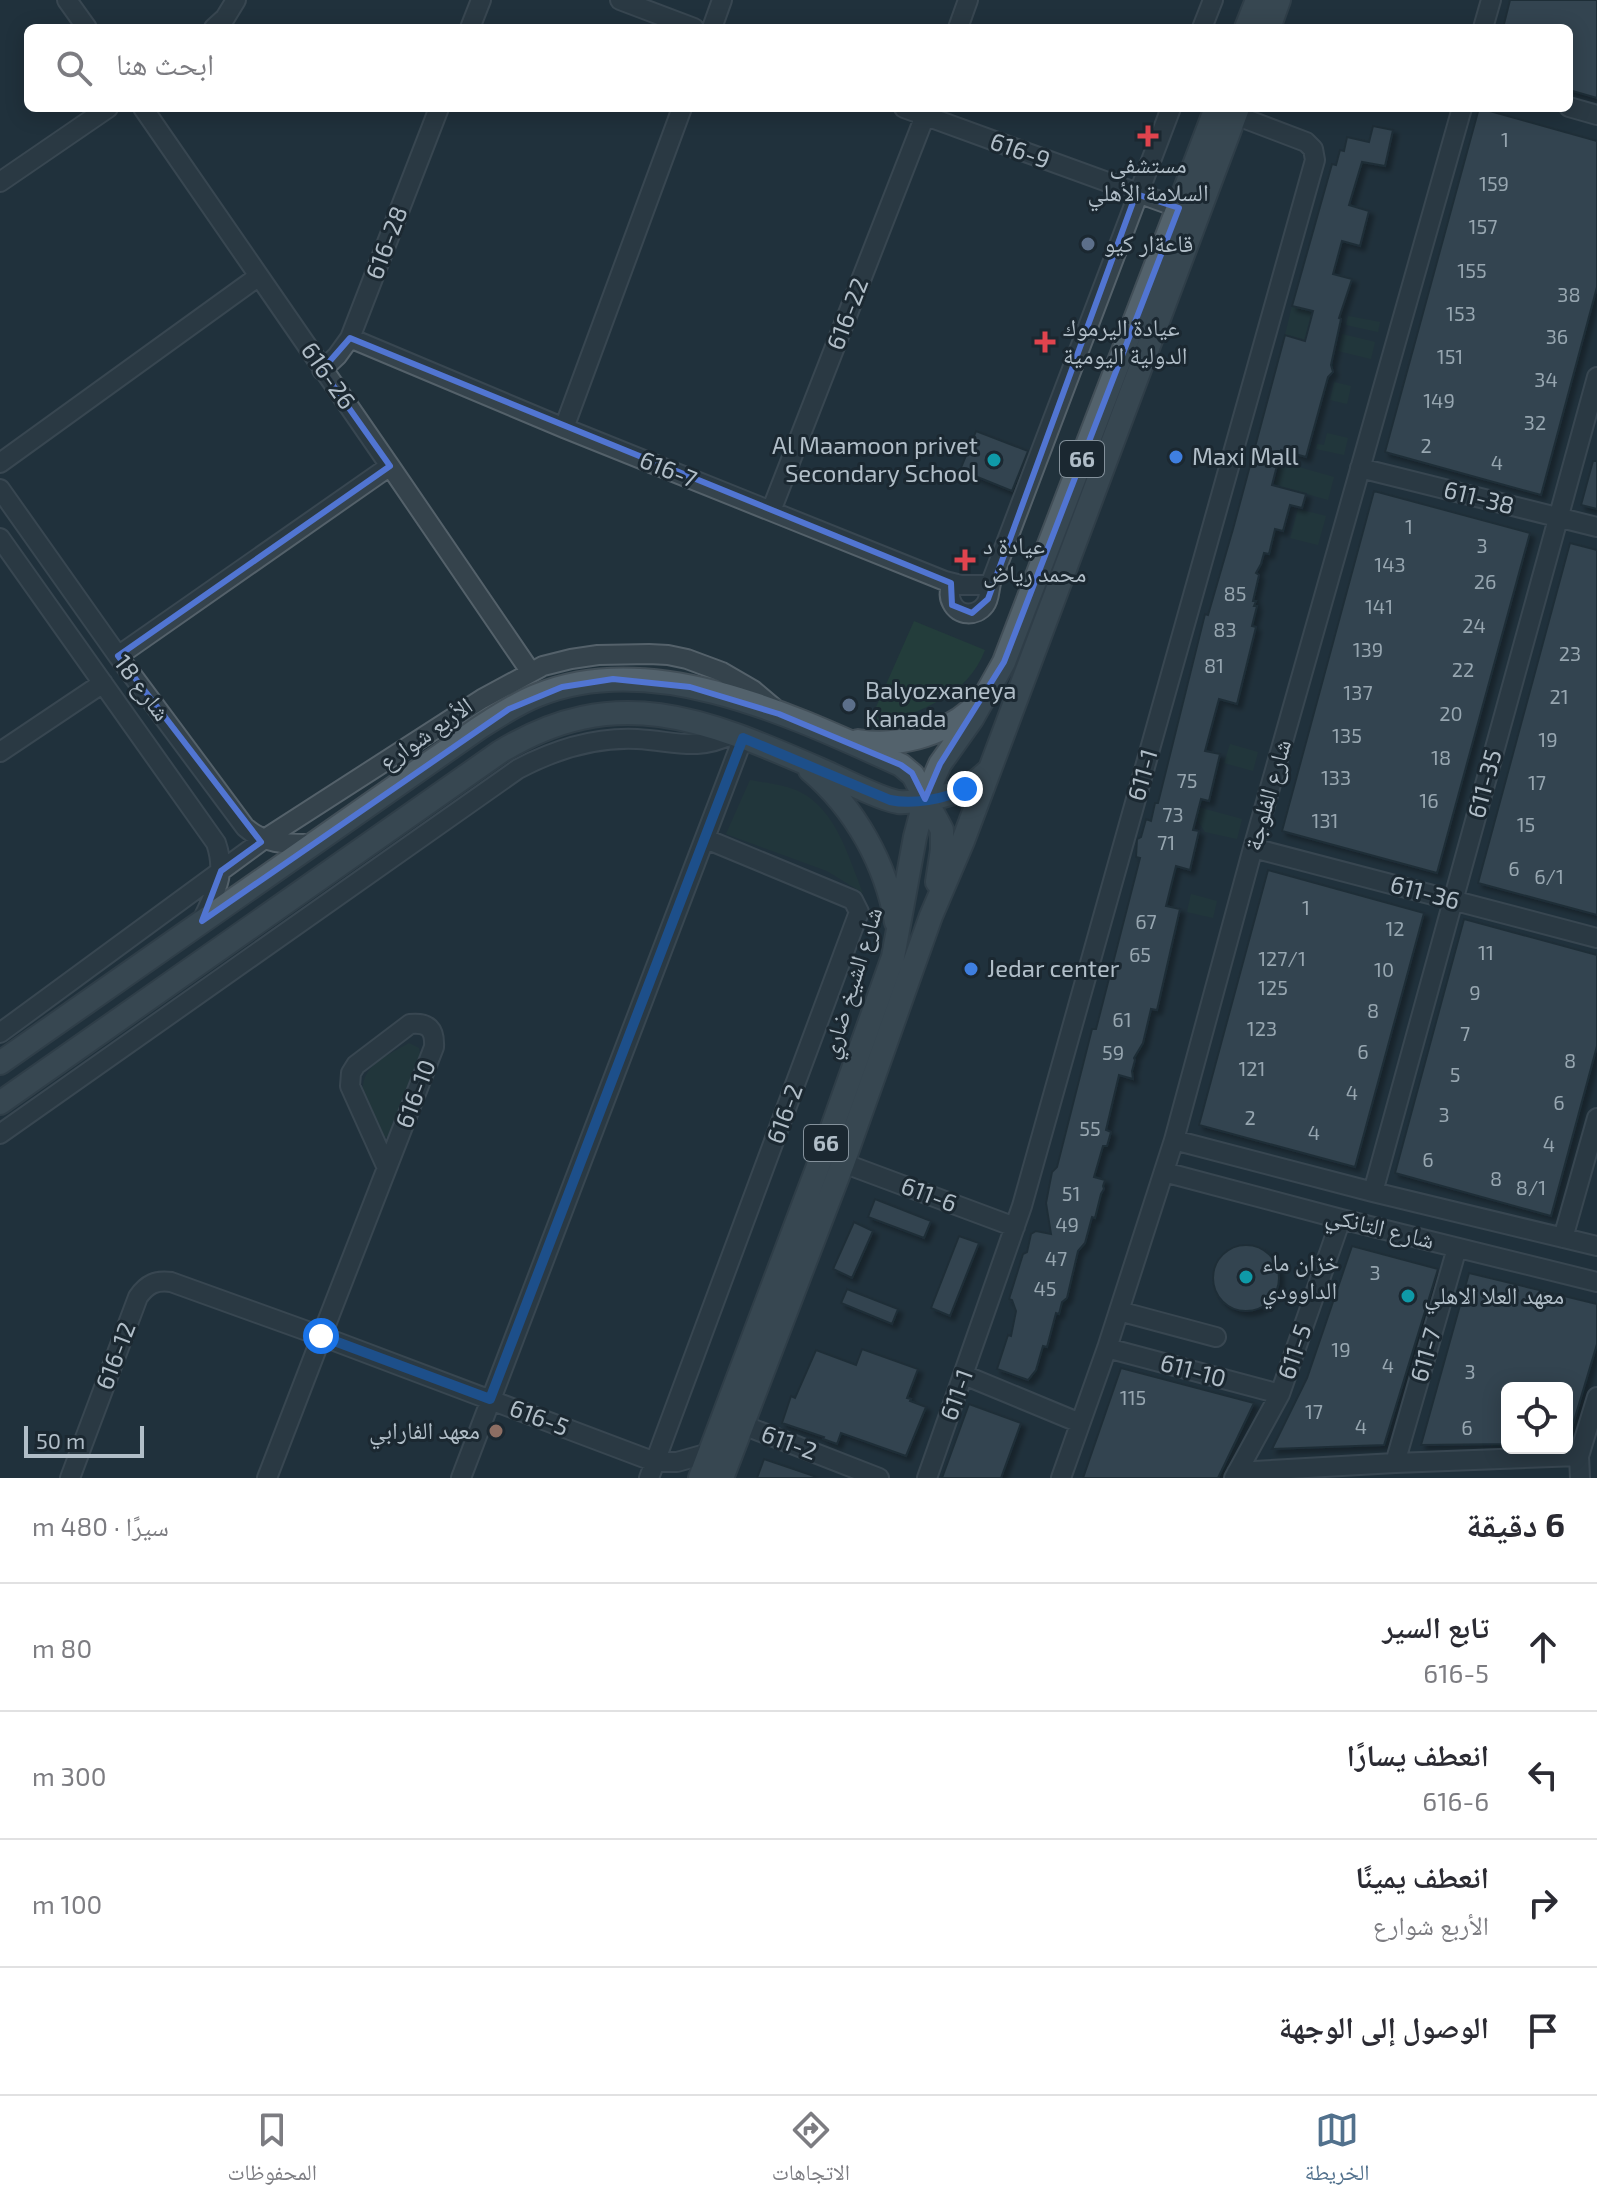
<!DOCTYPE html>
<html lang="ar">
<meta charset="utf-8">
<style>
:root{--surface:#fff;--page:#f7f7f7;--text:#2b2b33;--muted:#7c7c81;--line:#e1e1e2;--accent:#52718d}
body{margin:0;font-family:"Exo 2","Noto Naskh Arabic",sans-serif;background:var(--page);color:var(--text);direction:rtl}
.controls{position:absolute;right:24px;bottom:24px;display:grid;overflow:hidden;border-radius:12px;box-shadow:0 4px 20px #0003}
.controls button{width:72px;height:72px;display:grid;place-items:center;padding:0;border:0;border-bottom:2px solid var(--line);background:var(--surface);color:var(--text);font:40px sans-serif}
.scale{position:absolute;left:24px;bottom:20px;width:120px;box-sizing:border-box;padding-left:8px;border:4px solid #b1bec8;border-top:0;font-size:22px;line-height:28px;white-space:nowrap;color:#b1bec8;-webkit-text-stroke:6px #1b2831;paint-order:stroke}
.stop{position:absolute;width:24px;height:24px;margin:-18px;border:6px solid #1a73e8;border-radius:50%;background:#fff}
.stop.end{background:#1a73e8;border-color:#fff;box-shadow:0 2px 8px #0008}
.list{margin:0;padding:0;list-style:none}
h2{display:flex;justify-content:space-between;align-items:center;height:104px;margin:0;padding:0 32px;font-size:34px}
h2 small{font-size:26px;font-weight:400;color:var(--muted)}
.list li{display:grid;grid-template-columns:52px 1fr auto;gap:24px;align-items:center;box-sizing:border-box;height:128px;padding:0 32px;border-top:2px solid var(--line)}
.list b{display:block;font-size:30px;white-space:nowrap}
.list p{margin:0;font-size:26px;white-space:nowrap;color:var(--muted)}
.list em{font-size:26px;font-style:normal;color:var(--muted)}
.icon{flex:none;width:44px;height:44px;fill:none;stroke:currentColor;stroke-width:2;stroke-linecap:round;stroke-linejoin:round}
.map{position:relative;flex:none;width:1597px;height:1478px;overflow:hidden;direction:ltr}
.search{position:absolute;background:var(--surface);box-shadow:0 4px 20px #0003;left:24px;right:24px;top:24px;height:88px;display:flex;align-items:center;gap:20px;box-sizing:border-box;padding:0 28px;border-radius:12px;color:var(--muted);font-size:30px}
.sheet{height:616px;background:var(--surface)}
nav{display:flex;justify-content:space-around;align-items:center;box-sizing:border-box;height:112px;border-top:2px solid var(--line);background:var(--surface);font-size:22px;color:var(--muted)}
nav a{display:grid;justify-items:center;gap:4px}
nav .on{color:var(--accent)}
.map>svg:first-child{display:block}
.green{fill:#233d3b}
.building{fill:#4a5c67;stroke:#1d2a33;stroke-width:2;filter:url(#shadow)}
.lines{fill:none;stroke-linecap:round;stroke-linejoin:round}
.minor-casing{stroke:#54616a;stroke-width:22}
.major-casing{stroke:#424f58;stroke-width:26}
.minor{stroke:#35434c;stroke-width:18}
.major{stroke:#53626c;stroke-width:22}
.route{stroke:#1a73e8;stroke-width:10}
.marked{fill:none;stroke:#5175d2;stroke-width:6;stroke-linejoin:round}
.health-dot{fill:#e0444e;stroke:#1b2831;stroke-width:3}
.service-dot{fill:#5c6f8a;stroke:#1b2831;stroke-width:3}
.shop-dot{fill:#3f7fe0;stroke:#1b2831;stroke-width:3}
.culture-dot{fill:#0f9aa8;stroke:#1b2831;stroke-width:3}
.education-dot{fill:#8d6e63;stroke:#1b2831;stroke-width:3}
.labels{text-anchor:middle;stroke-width:6;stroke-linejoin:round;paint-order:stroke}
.number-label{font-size:20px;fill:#97a6b0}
.shield{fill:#1b2831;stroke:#84919b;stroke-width:2}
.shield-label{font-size:22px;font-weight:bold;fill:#b1bec8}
.street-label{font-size:24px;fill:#b1bec8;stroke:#1b2831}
.poi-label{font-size:24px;fill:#b1bec8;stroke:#1b2831;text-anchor:start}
</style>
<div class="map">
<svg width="1597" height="1478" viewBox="0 0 1597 1478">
<defs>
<filter id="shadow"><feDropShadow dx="4.5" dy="4.5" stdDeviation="2" flood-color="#0009"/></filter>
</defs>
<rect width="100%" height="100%" fill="#21323c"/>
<path class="green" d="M1292 306 1313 311 1305 341 1285 335Z
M1348 316 1380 322 1378 332 1346 325Z
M1342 334 1375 342 1371 359 1338 351Z
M1334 382 1351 386 1347 404 1330 400Z
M1327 433 1348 438 1344 455 1316 449 1317 444 1324 445Z
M1281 462 1334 477 1328 500 1274 485Z
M1298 509 1326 516 1318 545 1290 538Z
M914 621 985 650C968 696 921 711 878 725L869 723Z
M1230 744 1258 752 1253 771 1224 763Z
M750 780C766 783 786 785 800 792 837 811 848 857 863 893L827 871 726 834Z
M1194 806 1242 819 1237 839 1205 832 1192 812Z
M1191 894 1217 901 1213 918 1187 912Z
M409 1043 419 1048 420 1054 388 1137H384L363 1088C363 1064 391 1054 409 1043Z"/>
<path class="building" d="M1510 0H1597V98L1569 90V28H1503Z
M1479 108 1597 141V287L1541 495 1385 452Z
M1373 126 1393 130 1385 166 1362 162 1349 205 1369 211 1360 246 1342 241 1333 274 1352 279 1339 318 1341 319 1331 365 1333 372 1328 377 1306 457 1281 450 1272 485 1306 494 1302 508 1290 505 1283 531 1275 529 1269 554 1264 553 1261 564 1256 573 1259 575 1253 601H1256L1254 606H1257L1252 626 1256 627 1237 704 1219 699 1205 751 1220 754 1209 801 1201 799 1193 830 1199 831 1190 870 1176 866 1166 906 1180 909 1157 1010 1151 1009 1143 1043 1134 1058 1135 1060 1132 1071 1133 1079 1119 1075 1106 1130 1111 1132 1107 1146H1103L1094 1177 1105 1180 1103 1186 1104 1189 1101 1194 1095 1218 1092 1217 1085 1243 1078 1251 1067 1298 1062 1302 1059 1314 1056 1313 1047 1347 1043 1346 1036 1370 1028 1380 997 1369 1008 1335 1011 1336 1016 1311 1012 1300 1009 1299 1023 1254 1027 1252 1031 1234 1036 1231 1051 1234 1046 1203 1050 1182 1052 1172 1057 1167 1092 1029H1096L1140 858 1136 857 1137 839 1141 837 1146 819 1151 821 1155 803H1158L1205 614 1208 615 1233 529 1285 335 1305 341 1313 311 1292 306 1332 164 1336 165 1340 150 1344 151 1347 137 1369 142Z
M976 431 1028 451 1012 491 960 470Z
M1593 461H1597V509L1581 505Z
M1374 491 1530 533 1437 873 1282 831Z
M1570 543 1597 550V915L1478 883Z
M1268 870 1424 913 1355 1167 1199 1125Z
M1464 919 1597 955V1046L1551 1216 1395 1173Z
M875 1199 931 1221 924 1238 868 1217Z
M854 1222 873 1231 852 1278 833 1269Z
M959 1236 979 1243 950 1316 931 1308Z
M1213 1278a33 33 0 1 1 66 0a33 33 0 1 1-66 0Z
M1352 1246 1438 1269 1384 1445 1272 1449 1307 1378Z
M1469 1273 1597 1304V1344L1570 1434 1567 1433V1388H1507V1444L1421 1445Z
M847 1289 898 1309 892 1324 841 1303Z
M862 1349 918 1369 907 1398 911 1399 910 1401 926 1407 906 1456 841 1433 837 1444 823 1439 824 1437 782 1423 791 1396 795 1398 816 1350 856 1365Z
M1121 1368 1254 1403 1218 1478H1083Z
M969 1404 1021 1423 1001 1478H942Z
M764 1459 814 1476 813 1478H757Z"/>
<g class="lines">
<defs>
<path id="minor" d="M67 0 87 28
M620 0 694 28
M214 28 225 18 236 0
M470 28 481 0
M712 28 722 0
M958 28 968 0
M1202 28 1213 0
M1483 28 1491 0
M1569 107 1597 115
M143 108 259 276
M904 108 1179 208
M0 182 108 108
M350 338 564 428 945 581 961 585H990
M322 370 337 356 350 338 439 108
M564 428 682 108
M0 463 259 276 390 466 118 656
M390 466 530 671
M1360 468 1597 527
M0 489 118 656 245 827C265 845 287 844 313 844
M771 511 928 108
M0 538 216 843C227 875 215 892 202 921
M951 583C950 590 948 596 952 603 958 616 976 617 985 605 990 599 989 588 992 580L1171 108
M0 752 103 683
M1253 848 1597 938
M0 1033 263 840 482 699 543 666 571 659 598 655 649 654 668 655 687 659 722 672 753 690 773 707
M0 1134 518 769C556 749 594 737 637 739 675 741 696 752 733 734
M1174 1140 1373 1192 1597 1246
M843 1163 1015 1227
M1164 1172 1341 1219 1597 1282
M1373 1192 1597 377
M1563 1238 1597 1118
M1119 1311 1216 1337
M1107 1348 1280 1394
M964 1375 1080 1423
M743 1425 879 1478
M1395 1463 1457 1248
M1237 1472 1395 1463 1579 1456
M70 1478 138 1297C147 1284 156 1280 171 1282L321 1336 655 1462H677L709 1453
M267 1478C322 1334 378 1191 434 1047 435 1029 428 1022 410 1024L356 1065 351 1073 350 1086 387 1168
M461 1478 743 738
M649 1478 859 912 853 900 706 839
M927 1478 1022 1206 1315 160 1313 149 1306 142 1235 115
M1061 1478 1107 1348 1174 1140 1253 848 1462 108
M1234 1478 1280 1394 1341 1219
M1580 1478 1579 1456 1597 1397"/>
<path id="major" d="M1246 28 1257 0
M1269 28 1279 0
M858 741C897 747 941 736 971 710
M810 770C855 808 886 864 896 922
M0 1063 479 728C498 716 517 703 538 695 654 648 795 717 901 765L913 775 942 830V850L937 882
M0 1103 500 752C616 681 704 719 819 769 838 777 879 799 898 802 906 803 914 801 922 800 949 796 967 791 987 772
M700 1478 823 1153 893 957 915 837 925 799 940 764 972 719 1004 662 1216 108
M722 1478 843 1163 931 916 963 841 1238 108"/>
</defs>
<use href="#minor" class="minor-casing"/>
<use href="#major" class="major-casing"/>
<use href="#minor" class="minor"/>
<use href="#major" class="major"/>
</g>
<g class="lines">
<path class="route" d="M321 1336 490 1399 743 738 890 800C913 805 944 799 965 789"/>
</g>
<path d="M0 0H1597V1478H0ZM1136 194 1179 208 1004 662 940 764 925 799 912 773 901 765 779 714 690 687 613 679 562 687 509 709 202 921 221 871 261 842 118 656 390 466 322 370 350 338 951 583 952 605 972 613 988 599Z" fill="#21323c" fill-opacity=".55" fill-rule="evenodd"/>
<path class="marked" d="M1136 194 1179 208 1004 662 940 764 925 799 912 773 901 765 779 714 690 687 613 679 562 687 509 709 202 921 221 871 261 842 118 656 390 466 322 370 350 338 951 583 952 605 972 613 988 599Z"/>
<g class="health-dot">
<path d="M1144 124h8v8h8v8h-8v8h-8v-8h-8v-8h8z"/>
<path d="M1041 330h8v8h8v8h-8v8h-8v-8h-8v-8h8z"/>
<path d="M961 548h8v8h8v8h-8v8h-8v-8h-8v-8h8z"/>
</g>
<g class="service-dot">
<circle cx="1088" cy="244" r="8"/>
<circle cx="849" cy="705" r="8"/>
</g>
<g class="shop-dot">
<circle cx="1176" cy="457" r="8"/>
<circle cx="971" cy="969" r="8"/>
</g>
<g class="culture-dot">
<circle cx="994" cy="460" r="8"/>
<circle cx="1246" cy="1277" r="8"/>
<circle cx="1408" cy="1296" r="8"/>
</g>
<circle class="education-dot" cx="496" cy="1431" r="8"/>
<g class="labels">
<g class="number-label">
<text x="1505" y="147">1</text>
<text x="1494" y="191">159</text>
<text x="1483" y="234">157</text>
<text x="1472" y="278">155</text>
<text x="1569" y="302">38</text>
<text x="1461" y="321">153</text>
<text x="1557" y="344">36</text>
<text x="1450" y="364">151</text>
<text x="1546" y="387">34</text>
<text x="1439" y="408">149</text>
<text x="1535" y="430">32</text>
<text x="1426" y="453">2</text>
<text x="1497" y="470">4</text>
<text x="1409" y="534">1</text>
<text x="1482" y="553">3</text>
<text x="1390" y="572">143</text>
<text x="1485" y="589">26</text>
<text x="1235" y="601">85</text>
<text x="1379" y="614">141</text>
<text x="1474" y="633">24</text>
<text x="1225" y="637">83</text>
<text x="1368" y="657">139</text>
<text x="1570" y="661">23</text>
<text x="1214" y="673">81</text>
<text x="1463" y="677">22</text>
<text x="1358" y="700">137</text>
<text x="1559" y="704">21</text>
<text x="1451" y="721">20</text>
<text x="1347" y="743">135</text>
<text x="1548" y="747">19</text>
<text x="1441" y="765">18</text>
<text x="1336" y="785">133</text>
<text x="1187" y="788">75</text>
<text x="1537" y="790">17</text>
<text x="1429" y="808">16</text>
<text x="1173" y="822">73</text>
<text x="1325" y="828">131</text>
<text x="1526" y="832">15</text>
<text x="1166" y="850">71</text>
<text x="1514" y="876">6</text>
<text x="1549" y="884">6/1</text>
<text x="1306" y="915">1</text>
<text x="1146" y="929">67</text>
<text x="1395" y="936">12</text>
<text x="1486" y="960">11</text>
<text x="1140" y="962">65</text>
<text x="1282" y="966">127/1</text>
<text x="1384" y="977">10</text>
<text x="1273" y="995">125</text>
<text x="1475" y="1000">9</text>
<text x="1373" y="1018">8</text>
<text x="1122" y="1027">61</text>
<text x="1262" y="1036">123</text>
<text x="1465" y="1041">7</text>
<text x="1363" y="1059">6</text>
<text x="1113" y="1060">59</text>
<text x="1570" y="1068">8</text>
<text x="1252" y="1076">121</text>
<text x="1455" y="1082">5</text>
<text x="1352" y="1100">4</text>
<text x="1559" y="1110">6</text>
<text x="1444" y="1122">3</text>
<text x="1250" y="1125">2</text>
<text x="1090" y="1136">55</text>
<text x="1314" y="1140">4</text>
<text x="1549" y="1152">4</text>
<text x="1428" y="1167">6</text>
<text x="1496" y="1186">8</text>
<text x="1531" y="1195">8/1</text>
<text x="1071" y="1201">51</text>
<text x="1067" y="1232">49</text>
<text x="1056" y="1266">47</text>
<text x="1375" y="1280">3</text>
<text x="1045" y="1296">45</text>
<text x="1341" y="1357">19</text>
<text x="1388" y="1373">4</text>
<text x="1470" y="1379">3</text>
<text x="1133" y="1405">115</text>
<text x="1314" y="1419">17</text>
<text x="1361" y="1434">4</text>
<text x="1467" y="1435">6</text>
</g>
<g class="shield">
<rect x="1060" y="441" width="44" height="36" rx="6"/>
<rect x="804" y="1125" width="44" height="36" rx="6"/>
</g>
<g class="shield-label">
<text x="1082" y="467">66</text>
<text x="826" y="1151">66</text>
</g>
<g class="street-label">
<text transform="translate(1020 151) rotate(20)" y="8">616-9</text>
<text transform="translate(387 243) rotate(-69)" y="8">616-28</text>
<text transform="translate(848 314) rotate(-69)" y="8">616-22</text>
<text transform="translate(328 376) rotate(55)" y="8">616-26</text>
<text transform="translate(668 470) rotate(22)" y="8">616-7</text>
<text transform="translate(1479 498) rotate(14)" y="8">611-38</text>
<text transform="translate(142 688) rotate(53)" y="8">شارع 18</text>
<text transform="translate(426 734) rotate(-35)" y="8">الأربع شوارع</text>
<text transform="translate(1143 775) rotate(-74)" y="8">611-1</text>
<text transform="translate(1485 784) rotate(-75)" y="8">611-35</text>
<text transform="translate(1268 795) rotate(-74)" y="8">شارع الفلوجة</text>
<text transform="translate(1425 893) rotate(15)" y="8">611-36</text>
<text transform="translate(852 983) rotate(-73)" y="8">شارع الشيخ ضاري</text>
<text transform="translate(416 1094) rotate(-69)" y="8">616-10</text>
<text transform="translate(785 1114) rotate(-70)" y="8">616-2</text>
<text transform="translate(929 1195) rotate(21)" y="8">611-6</text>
<text transform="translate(1380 1228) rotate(14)" y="8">شارع التانكي</text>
<text transform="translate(1295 1352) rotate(-71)" y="8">611-5</text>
<text transform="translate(1426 1355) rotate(-74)" y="8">611-7</text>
<text transform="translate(116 1356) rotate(-69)" y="8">616-12</text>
<text transform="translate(1193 1371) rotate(15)" y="8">611-10</text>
<text transform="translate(957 1395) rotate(-70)" y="8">611-1</text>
<text transform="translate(539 1418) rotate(21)" y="8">616-5</text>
<text transform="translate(789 1443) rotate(21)" y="8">611-2</text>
</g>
<g class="poi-label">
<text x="1148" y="173" text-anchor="middle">مستشفى<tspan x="1148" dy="28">السلامة الأهلي</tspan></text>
<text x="1104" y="252">قاعةار كيو</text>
<text x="1063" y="336">عيادة اليرموك<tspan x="1063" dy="28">الدولية اليومية</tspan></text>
<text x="978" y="454" text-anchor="end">Al Maamoon privet<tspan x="978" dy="28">Secondary School</tspan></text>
<text x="1192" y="465">Maxi Mall</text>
<text x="983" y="554">عيادة د<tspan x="983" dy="28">محمد رياض</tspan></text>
<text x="865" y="699">Balyozxaneya<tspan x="865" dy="28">Kanada</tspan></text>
<text x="987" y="977">Jedar center</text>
<text x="1262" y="1271">خزان ماء<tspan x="1262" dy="28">الداوودي</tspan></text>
<text x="1424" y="1304">معهد العلا الاهلي</text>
<text x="480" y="1439" text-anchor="end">معهد الفارابي</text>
</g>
</g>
</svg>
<div class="controls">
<button><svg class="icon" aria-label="locate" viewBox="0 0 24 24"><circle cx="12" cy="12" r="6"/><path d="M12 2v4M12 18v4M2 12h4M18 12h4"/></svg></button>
</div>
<div class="scale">50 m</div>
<div class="stop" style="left:321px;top:1336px"></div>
<div class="stop end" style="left:965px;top:789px"></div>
<div class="search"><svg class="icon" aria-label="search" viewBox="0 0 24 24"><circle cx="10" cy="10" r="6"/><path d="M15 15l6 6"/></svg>ابحث هنا</div>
</div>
<section class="sheet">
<h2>6 دقيقة<small>سيرًا · 480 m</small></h2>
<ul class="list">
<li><svg class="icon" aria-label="ahead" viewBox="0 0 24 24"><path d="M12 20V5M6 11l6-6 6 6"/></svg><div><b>تابع السير</b><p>616-5</p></div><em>80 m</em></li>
<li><svg class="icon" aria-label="left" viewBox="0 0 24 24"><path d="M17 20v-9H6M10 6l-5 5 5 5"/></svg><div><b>انعطف يسارًا</b><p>616-6</p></div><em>300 m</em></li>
<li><svg class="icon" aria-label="right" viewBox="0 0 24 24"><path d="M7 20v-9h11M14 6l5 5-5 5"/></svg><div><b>انعطف يمينًا</b><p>الأربع شوارع</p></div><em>100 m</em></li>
<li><svg class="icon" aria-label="arrive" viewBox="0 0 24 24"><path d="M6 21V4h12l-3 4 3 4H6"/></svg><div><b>الوصول إلى الوجهة</b></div></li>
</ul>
</section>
<nav>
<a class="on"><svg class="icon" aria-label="map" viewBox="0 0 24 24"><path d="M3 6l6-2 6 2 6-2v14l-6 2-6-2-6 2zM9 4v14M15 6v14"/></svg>الخريطة</a>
<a><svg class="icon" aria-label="directions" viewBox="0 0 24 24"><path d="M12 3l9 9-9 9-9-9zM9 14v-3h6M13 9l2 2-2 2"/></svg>الاتجاهات</a>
<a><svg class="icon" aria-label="saved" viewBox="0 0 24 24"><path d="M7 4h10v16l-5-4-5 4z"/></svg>المحفوظات</a>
</nav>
